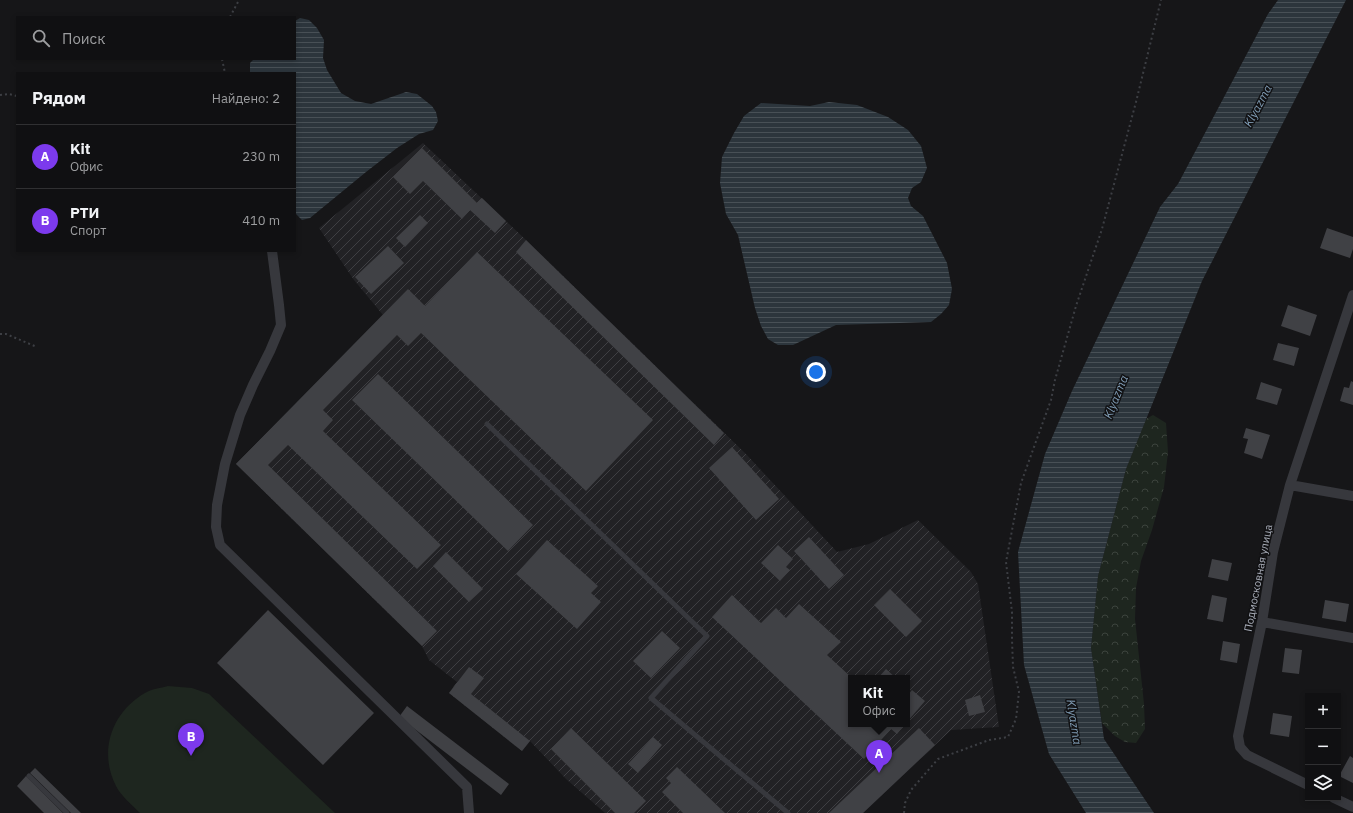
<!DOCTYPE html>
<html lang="ru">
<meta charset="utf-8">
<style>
:root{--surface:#101012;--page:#1e1e20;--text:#f1f3f6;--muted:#9c9d9f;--line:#303032;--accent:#7c3aed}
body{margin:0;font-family:"IBM Plex Sans",sans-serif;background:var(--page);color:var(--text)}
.controls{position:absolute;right:12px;bottom:12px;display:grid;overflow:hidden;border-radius:0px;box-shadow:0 2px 6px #0003}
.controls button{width:36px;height:36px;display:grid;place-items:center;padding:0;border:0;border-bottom:1px solid var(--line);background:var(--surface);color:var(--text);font:20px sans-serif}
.you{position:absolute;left:816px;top:372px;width:14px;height:14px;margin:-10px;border:3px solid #fff;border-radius:50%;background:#1a73e8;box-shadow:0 0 0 6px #1a73e833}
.badge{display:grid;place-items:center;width:26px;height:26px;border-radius:50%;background:var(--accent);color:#fff;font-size:13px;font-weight:700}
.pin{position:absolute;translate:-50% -33px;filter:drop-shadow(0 1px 2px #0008)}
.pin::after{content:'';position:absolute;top:21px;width:14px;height:12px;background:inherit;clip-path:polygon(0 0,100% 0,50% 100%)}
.popup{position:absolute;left:848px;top:675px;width:62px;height:52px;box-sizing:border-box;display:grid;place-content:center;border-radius:0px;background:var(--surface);filter:drop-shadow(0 1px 3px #0005);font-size:13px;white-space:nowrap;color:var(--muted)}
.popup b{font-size:15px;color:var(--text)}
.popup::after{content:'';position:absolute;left:50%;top:100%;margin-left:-8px;border:8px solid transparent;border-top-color:var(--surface)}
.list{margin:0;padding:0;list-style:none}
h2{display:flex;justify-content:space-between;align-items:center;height:52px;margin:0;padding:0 16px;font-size:17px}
h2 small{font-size:13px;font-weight:400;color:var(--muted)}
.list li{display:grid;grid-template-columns:26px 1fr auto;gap:12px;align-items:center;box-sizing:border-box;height:64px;padding:0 16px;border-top:1px solid var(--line)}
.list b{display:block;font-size:15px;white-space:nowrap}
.list p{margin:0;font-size:13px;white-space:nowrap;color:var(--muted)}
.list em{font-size:13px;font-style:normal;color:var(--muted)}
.icon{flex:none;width:22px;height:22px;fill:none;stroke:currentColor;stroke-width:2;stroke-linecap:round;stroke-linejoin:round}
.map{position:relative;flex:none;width:1353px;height:813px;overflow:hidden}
.search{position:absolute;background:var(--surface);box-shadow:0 2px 6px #0003;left:16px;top:16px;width:280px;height:44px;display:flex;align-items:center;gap:10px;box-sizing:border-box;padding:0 14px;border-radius:0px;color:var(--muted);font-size:15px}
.panel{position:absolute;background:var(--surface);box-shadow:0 2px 6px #0003;left:16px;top:72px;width:280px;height:180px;border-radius:0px}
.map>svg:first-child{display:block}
.industrial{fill:url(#industrial-furrows);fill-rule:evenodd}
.forest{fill:url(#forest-crowns)}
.green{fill:#1e261f}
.water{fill:url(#water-rules)}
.building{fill:#404145}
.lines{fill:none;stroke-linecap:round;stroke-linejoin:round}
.path{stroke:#3d3f44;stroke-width:2;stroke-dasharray:2 3;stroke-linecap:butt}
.lane{stroke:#37383d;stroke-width:5}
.street{stroke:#37383d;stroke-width:10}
.labels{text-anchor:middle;stroke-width:3;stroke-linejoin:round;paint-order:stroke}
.street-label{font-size:11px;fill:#a8adb8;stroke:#111113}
.water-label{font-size:12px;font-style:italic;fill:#7f9bb3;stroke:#111113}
</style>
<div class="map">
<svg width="1353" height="813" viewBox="0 0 1353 813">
<defs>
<pattern id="industrial-furrows" width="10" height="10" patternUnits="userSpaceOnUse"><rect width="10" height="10" fill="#222225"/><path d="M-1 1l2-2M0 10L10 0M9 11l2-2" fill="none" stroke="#3f3f43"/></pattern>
<pattern id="forest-crowns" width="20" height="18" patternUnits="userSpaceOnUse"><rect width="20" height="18" fill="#1e261f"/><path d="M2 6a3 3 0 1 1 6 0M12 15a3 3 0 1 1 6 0" fill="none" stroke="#3c433d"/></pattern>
<pattern id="water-rules" width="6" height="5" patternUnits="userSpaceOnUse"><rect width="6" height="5" fill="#2c353c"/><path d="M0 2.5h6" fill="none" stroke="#485056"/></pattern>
</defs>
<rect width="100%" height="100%" fill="#161618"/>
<path class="industrial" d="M423 143 526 240 746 454 837 552 869 544 918 520 971 572 978 584 999 727 951 730 863 813H605L566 779 530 741 522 751 449 693 457 682 429 660 422 646 236 464 383 315 354 280 319 228ZM851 678H907V724H851Z"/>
<path class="forest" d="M1153 415 1166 423 1168 452 1164 487 1152 530 1141 561 1136 588 1135 619 1144 704 1145 729 1136 743 1125 742 1115 736 1102 723 1091 648 1098 576 1126 469 1146 419Z"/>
<path class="green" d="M168 686 192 688 209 694 335 813H140C132 805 121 796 116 786 98 751 112 712 145 693 151 689 161 688 168 686Z"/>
<path class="water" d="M1278 0H1346L1202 281 1126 469 1098 576 1091 648 1104 739 1154 813H1086L1049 754 1024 665 1018 552 1045 454 1072 391 1160 207 1178 184 1268 14Z
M300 18 309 20 317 28 324 40 323 58 327 70 341 93 355 101 371 104 406 92 417 94 432 106 436 112 438 121 433 130 419 134 397 148 366 172 310 218 302 220 296 214 295 204V73H250V63L254 59H295V21Z
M829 102 857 105 888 117 908 130 921 146 927 168 921 182 912 188 908 198 911 206 923 216 947 263 952 289 949 305 941 314 931 322 836 325 793 345H778L768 339 761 326 755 308 738 235 726 214 720 183 722 157 734 133 744 116 761 103 810 106Z"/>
<path class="building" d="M422 148 477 203 482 198 506 221 495 233 470 210 462 219 423 181 410 194 393 177Z
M420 215 428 223 405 247 396 238Z
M1327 228 1353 237V249L1350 258 1320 248Z
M526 240 724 433 714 445 516 252Z
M388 246 404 263 371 294 355 277Z
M477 252 653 420 586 491 421 333 408 346 397 335 323 410 333 420 323 431 441 545 417 569 288 445 268 465 437 631 422 646 236 464 408 289 425 306Z
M1288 305 1317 315 1310 336 1281 326Z
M1278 343 1299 348 1294 366 1273 360Z
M378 374 533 525 508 551 352 400Z
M1351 381 1353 382V405L1340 401 1344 387 1349 388Z
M1261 382 1282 389 1277 405 1256 399Z
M1246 428 1270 435 1262 459 1244 453 1248 439 1243 438Z
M732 447 779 499 756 520 709 468Z
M809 537 844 575 829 589 794 551Z
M547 540 598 586 591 593 601 602 577 629 516 574Z
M778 545 793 559 786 567 790 570 780 581 761 563Z
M446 552 483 589 469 602 433 566Z
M1212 559 1232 563 1228 581 1208 577Z
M890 589 922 621 906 637 874 605Z
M732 595 761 623 776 608 786 618 799 604 841 642 827 655 851 677V724H905L897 734 891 729 864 759 712 617Z
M1212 595 1227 598 1223 622 1207 619Z
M1325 600 1349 604 1346 622 1322 618Z
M268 610 374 713 323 765 217 663Z
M662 631 680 648 651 678 633 661Z
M1223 641 1240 644 1237 663 1220 660Z
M1285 648 1302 650 1299 674 1282 672Z
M469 667 484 678 471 694 530 741 522 751 449 693Z
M886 669 896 678H878Z
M912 690 925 701 907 722V696Z
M980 695 985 712 969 716 965 700Z
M407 706 509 784 501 795 399 717Z
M1273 713 1292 716 1289 737 1270 734Z
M571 728 646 801 634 813H615L551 749Z
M919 728 935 745 863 813H829Z
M653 737 662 745 638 773 628 764Z
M1350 756 1353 758V783L1339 776Z
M677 767 725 813H683L662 792 671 783 666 778Z
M35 768 81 813H71L30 773Z
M26 776 63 813H44L17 786Z"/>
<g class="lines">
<path class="path" d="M230 17 239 0
M222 59 225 73
M0 95 9 94 17 96
M0 334H6L37 347
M904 813 905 803 911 790 938 759 989 740 1008 737 1016 719 1019 692 1013 667 1012 639V612L1006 562 1021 483 1051 400 1055 380 1076 306 1102 229 1136 102 1161 0"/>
<path class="lane" d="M487 424 707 636 651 698 788 813
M29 776 67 813"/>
<path class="street" d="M272 251 279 305 281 325 270 351 253 385 240 415 225 464 217 505 216 527 220 545 467 787 469 813
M1290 485 1353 496
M1262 622 1353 638
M1308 785 1247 755 1240 747 1238 736 1262 622 1273 552 1290 485 1353 295
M1334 798 1353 807"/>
</g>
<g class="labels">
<g class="street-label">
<text transform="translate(1258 578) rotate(-79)" y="4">Подмосковная улица</text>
</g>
<g class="water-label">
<text transform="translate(1258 106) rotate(-62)" y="4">Klyazma</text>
<text transform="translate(1116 397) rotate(-68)" y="4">Klyazma</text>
<text transform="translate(1074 722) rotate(81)" y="4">Klyazma</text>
</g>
</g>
</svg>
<div class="controls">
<button>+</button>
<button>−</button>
<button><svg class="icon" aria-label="layers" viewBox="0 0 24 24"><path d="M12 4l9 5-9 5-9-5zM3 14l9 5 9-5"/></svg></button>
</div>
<div class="you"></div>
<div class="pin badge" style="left:879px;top:773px">A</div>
<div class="popup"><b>Kit</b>Офис</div>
<div class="pin badge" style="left:191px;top:756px">B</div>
<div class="search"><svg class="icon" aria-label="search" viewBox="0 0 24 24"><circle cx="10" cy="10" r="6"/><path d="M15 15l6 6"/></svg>Поиск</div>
<section class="panel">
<h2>Рядом<small>Найдено: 2</small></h2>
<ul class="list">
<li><span class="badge">A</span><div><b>Kit</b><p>Офис</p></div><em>230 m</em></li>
<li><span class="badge">B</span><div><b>РТИ</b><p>Спорт</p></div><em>410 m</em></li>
</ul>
</section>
</div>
